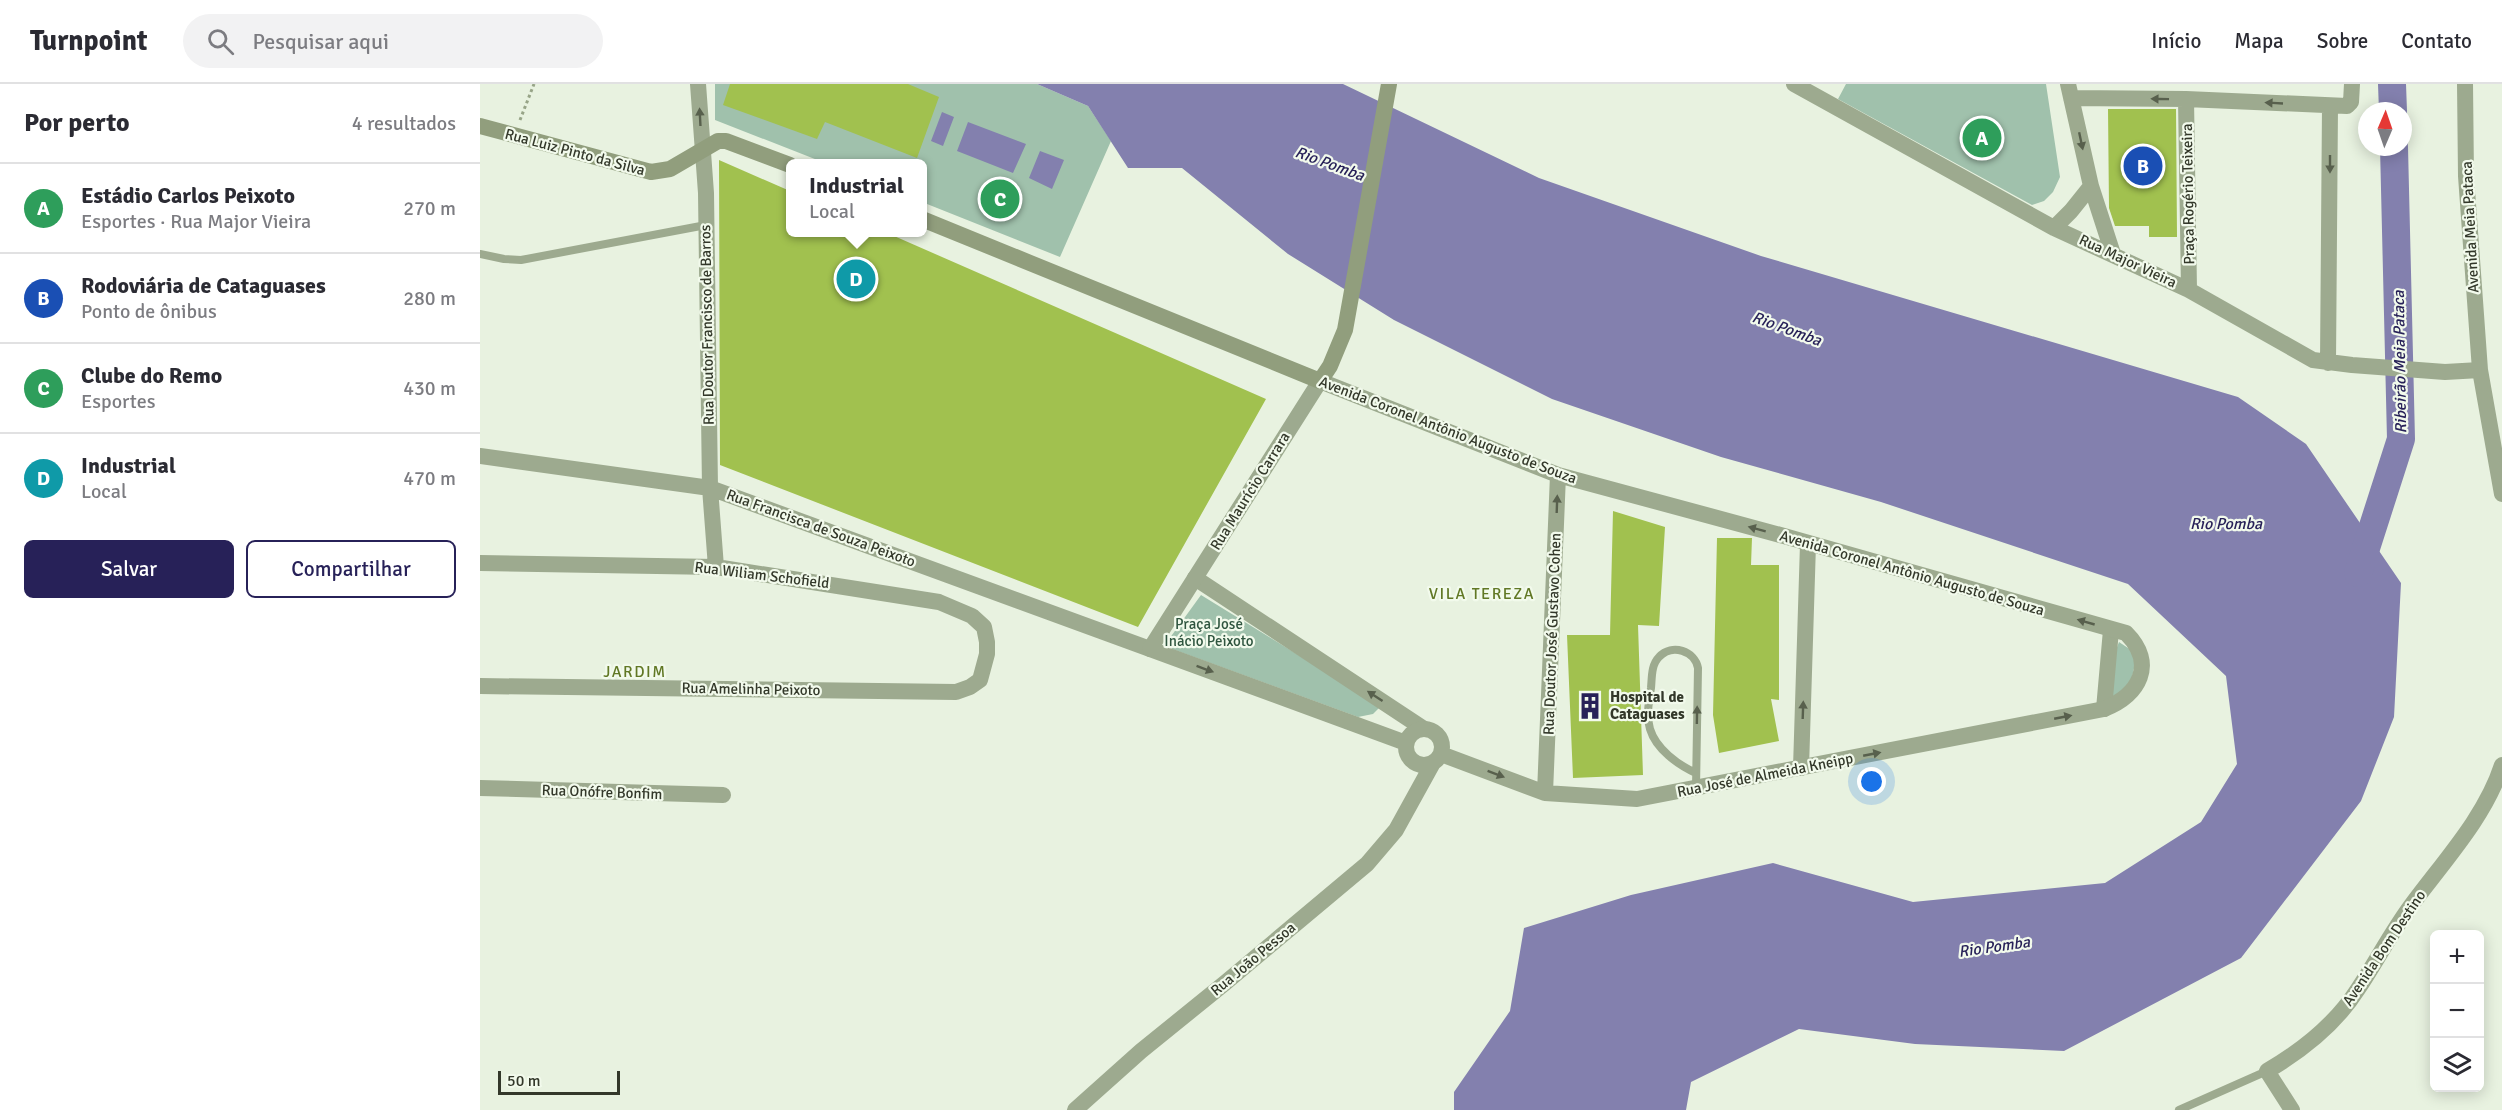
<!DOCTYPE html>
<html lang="pt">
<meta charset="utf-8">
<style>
:root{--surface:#fff;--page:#f2f2f3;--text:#2b2b33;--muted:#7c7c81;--line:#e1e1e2;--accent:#272158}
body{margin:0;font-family:Signika,sans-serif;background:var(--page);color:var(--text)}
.controls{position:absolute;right:18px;bottom:18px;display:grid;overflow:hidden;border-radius:9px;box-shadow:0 3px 15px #0003}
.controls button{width:54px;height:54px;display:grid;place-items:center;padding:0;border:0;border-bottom:2px solid var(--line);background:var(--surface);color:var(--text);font:30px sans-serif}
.compass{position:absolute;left:1878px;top:18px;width:54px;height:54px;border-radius:50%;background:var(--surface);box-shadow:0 3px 15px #0003;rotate:2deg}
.scale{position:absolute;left:18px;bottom:15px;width:122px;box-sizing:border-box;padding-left:6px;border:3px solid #33382a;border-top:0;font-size:16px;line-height:21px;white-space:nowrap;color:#33382a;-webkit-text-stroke:4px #f2faec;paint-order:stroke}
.you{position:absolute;left:1392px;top:698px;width:21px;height:21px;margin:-15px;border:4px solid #fff;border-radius:50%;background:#1a73e8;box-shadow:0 0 0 9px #1a73e833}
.badge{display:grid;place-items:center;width:39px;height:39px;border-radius:50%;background:var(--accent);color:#fff;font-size:20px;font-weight:700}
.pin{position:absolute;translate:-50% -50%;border:3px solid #fff;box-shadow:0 2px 6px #0006}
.popup{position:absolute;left:306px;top:75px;width:141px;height:78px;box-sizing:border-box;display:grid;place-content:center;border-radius:9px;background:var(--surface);filter:drop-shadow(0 2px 4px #0005);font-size:20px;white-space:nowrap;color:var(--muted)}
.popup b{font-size:22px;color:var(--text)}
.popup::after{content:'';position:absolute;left:50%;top:100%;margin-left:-12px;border:12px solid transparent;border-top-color:var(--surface)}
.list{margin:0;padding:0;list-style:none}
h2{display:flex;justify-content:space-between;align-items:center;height:78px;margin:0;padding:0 24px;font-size:26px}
h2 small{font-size:20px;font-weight:400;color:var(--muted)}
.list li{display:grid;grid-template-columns:39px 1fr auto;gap:18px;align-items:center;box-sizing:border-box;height:90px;padding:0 24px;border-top:2px solid var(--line)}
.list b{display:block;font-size:22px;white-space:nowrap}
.list p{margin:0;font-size:20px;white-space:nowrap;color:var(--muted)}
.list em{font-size:20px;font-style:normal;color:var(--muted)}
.actions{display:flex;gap:12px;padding:18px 24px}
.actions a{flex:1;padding:14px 0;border:2px solid var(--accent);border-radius:9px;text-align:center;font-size:21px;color:var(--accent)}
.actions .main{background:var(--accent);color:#fff}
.icon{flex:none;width:33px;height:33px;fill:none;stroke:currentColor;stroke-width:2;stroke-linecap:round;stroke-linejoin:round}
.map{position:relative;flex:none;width:2022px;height:1026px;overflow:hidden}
header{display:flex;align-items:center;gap:36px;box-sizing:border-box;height:84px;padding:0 30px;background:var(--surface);border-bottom:2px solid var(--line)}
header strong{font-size:28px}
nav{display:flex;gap:33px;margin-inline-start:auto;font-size:21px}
.search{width:420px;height:54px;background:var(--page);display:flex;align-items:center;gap:15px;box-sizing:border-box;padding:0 21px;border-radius:33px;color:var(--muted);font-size:22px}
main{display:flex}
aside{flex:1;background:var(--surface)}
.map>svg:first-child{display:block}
.green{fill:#a0c1ac}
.water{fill:#8380ae}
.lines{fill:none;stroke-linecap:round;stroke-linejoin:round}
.river{stroke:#8380ae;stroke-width:28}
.building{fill:#a1c14f}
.path{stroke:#97a487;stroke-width:3;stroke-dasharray:3 3;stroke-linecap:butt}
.service{stroke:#9daa8f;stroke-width:8}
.minor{stroke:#9daa8f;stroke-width:16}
.tertiary{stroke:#9daa8f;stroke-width:16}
.secondary{stroke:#919e7d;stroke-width:16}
.oneway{fill:#58604d}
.labels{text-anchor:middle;stroke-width:4.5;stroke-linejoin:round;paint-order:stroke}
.street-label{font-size:15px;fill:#33382a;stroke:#f2faec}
.park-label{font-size:15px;fill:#2f553f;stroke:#f2faec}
.poi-label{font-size:15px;font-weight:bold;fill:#33382a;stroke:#f2faec;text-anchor:start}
.water-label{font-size:16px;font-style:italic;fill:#272158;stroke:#f2faec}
.neighbourhood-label{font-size:16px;letter-spacing:1.5px;fill:#617825;stroke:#f2faec}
</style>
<header>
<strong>Turnpoint</strong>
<div class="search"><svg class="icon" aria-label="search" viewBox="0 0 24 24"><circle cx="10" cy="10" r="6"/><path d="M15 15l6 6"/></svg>Pesquisar aqui</div>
<nav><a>Início</a><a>Mapa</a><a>Sobre</a><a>Contato</a></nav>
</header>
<main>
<aside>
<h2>Por perto<small>4 resultados</small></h2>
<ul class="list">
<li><span class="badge" style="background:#2e9e5b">A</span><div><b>Estádio Carlos Peixoto</b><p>Esportes · Rua Major Vieira</p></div><em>270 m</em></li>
<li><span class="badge" style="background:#1a4fb4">B</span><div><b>Rodoviária de Cataguases</b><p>Ponto de ônibus</p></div><em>280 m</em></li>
<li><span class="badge" style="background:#2e9e5b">C</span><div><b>Clube do Remo</b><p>Esportes</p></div><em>430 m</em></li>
<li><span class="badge" style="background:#0f9aa8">D</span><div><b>Industrial</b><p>Local</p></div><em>470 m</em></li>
</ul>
<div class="actions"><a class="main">Salvar</a><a>Compartilhar</a></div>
</aside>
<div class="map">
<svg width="2022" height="1026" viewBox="0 0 2022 1026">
<rect width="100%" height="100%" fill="#e8f2e0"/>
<path class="green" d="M235 0H557L608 22 631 57 580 173 442 118V80L345 79 235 36Z
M1366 0H1566L1580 93 1573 108 1564 117 1552 121 1358 15Z
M721 511 901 622 893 630 878 633 684 562Z
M1639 558 1657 570 1649 608 1627 618 1634 571Z"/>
<path class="water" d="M557 0H863L1059 94 1281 172 1758 313 1826 360 1921 499 1914 633 1881 717 1761 874 1584 967 1435 960 1319 945 1211 998 1206 1026H974V1008L1030 927 1044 844 1151 811 1293 779 1433 818 1625 799 1721 738 1757 680 1746 592 1648 500 1401 418 1241 373 1072 315 914 236 808 170 702 84H648L608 22Z
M462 28 474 33 463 62 451 57Z
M488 38 546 60 533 89 477 67Z
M560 67 584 76 572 105 549 94Z"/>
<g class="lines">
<path class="river" d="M1912 0 1913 27
M1878 489 1921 355 1914 63"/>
</g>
<path class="building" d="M250 0H428L459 13 437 74 345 38 337 55 243 21Z
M1628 25H1696L1697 153H1669V142H1635L1629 124Z
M239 76 310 107V148H405L786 315 658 543 240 381Z
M1133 427 1185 443 1179 542 1158 541 1163 691 1093 694 1087 551H1130Z
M1237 454H1272L1271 481H1299V616L1291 615 1299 657 1239 669 1233 631Z"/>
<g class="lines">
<path class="path" d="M40 36 54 0"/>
<path class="service" d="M0 170 24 175 41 176 226 141
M1216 704 1218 584C1215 567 1192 559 1179 573 1171 581 1172 594 1171 604 1169 617 1166 632 1170 645 1176 665 1198 681 1216 689
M1699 1026 1787 987"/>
<path class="minor" d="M218 0 226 109 230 404 236 483
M1314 0 1574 144 1709 206 1833 276 1872 281 1965 288 2000 286
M1588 0 1611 102 1633 170
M1985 0 1986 92 2000 286 2022 410
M1591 14 1706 15 1867 22 1871 18 1872 0
M1706 15 1709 206
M1574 144 1591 127 1611 102
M1848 279 1850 22
M0 372 230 404 670 565
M0 479 236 483 459 518 492 532 504 543 507 558V570L500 596 490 603 476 608 0 602
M715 494 944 645
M1624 625 1631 546
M1321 684 1328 460
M0 704 243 711
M1812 1026 1787 987C1823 966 1855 941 1878 905 1896 878 1911 849 1930 823 1962 779 2005 734 2022 681"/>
<path class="tertiary" d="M926 663a18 18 0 1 1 36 0a18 18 0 1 1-36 0Z
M926 659 670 565 840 297 1078 391 1304 452 1646 549C1677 580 1659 611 1624 625L1157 715 1065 709 961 670
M1065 709 1078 391
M595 1026 661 967 745 899 887 780 916 746 953 679"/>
<path class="secondary" d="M0 42 171 88 190 85 238 57H246L310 81
M442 135 840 297 850 282 865 246 909 0"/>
</g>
<defs><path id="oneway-solid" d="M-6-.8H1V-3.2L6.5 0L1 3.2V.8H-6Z" transform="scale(1.5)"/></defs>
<g class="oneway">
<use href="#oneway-solid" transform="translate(1680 15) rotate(-179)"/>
<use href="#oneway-solid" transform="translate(1794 19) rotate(-177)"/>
<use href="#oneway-solid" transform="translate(220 33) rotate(-93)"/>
<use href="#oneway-solid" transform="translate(1601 57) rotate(78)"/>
<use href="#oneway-solid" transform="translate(1850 80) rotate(90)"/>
<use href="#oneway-solid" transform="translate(1077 420) rotate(-88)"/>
<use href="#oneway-solid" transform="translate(1277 445) rotate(-165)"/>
<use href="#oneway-solid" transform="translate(1606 538) rotate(-164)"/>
<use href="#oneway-solid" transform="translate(725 585) rotate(20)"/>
<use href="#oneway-solid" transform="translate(895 612) rotate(-147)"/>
<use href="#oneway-solid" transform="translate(1323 626) rotate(-88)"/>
<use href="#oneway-solid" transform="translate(1217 631) rotate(-89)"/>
<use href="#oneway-solid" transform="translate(1583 633) rotate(-11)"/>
<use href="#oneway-solid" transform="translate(1392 670) rotate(-11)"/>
<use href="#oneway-solid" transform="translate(1016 690) rotate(21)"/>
</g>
<defs>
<symbol id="building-bare" viewBox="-9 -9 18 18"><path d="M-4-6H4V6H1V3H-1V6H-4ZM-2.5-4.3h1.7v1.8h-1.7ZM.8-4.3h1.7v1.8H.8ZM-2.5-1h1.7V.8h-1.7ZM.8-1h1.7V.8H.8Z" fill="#272158" stroke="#f2faec" stroke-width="2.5" paint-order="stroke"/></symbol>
</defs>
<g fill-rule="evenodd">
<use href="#building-bare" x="1091" y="603" width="38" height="38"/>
</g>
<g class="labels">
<g class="street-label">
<text transform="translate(95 68) rotate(15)" y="5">Rua Luiz Pinto da Silva</text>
<text transform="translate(1708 110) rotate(-91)" y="5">Praça Rogério Teixeira</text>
<text transform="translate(1990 143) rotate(-93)" y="5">Avenida Meia Pataca</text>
<text transform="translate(1648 177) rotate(25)" y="5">Rua Major Vieira</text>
<text transform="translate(227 241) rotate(-91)" y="5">Rua Doutor Francisco de Barros</text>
<text transform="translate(968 346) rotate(21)" y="5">Avenida Coronel Antônio Augusto de Souza</text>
<text transform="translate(770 407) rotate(-58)" y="5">Rua Maurício Carrara</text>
<text transform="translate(341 444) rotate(20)" y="5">Rua Francisca de Souza Peixoto</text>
<text transform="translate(1432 489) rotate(16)" y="5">Avenida Coronel Antônio Augusto de Souza</text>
<text transform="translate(282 491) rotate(7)" y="5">Rua Wiliam Schofield</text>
<text transform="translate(1072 550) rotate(-88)" y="5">Rua Doutor José Gustavo Cohen</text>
<text transform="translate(271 605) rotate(1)" y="5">Rua Amelinha Peixoto</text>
<text transform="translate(1285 691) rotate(-11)" y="5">Rua José de Almeida Kneipp</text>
<text transform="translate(122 708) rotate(2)" y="5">Rua Onófre Bonfim</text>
<text transform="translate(1904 864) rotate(-56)" y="5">Avenida Bom Destino</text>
<text transform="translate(773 875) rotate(-40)" y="5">Rua João Pessoa</text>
</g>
<g class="park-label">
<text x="729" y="545">Praça José<tspan x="729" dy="17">Inácio Peixoto</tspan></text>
</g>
<g class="poi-label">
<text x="1130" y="618">Hospital de<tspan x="1130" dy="17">Cataguases</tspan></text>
</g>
<g class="water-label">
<text transform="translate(850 79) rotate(20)" y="6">Rio Pomba</text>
<text transform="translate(1307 244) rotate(20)" y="6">Rio Pomba</text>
<text transform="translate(1919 278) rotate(-91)" y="6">Ribeirão Meia Pataca</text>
<text x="1746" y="445">Rio Pomba</text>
<text transform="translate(1514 862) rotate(-8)" y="6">Rio Pomba</text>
</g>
<g class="neighbourhood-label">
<text x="1002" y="515">VILA TEREZA</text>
<text x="155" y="593">JARDIM</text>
</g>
</g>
</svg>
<div class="controls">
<button>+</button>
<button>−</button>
<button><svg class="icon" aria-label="layers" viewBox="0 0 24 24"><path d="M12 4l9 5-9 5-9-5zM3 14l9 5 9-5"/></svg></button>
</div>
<svg class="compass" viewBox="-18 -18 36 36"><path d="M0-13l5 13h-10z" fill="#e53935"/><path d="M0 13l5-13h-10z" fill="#7c7c81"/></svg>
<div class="scale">50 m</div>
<div class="you"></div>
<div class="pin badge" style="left:1502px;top:54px;background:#2e9e5b">A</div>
<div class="pin badge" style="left:1663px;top:82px;background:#1a4fb4">B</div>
<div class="pin badge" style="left:520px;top:115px;background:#2e9e5b">C</div>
<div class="pin badge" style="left:376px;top:195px;background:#0f9aa8">D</div>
<div class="popup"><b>Industrial</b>Local</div>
</div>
</main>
